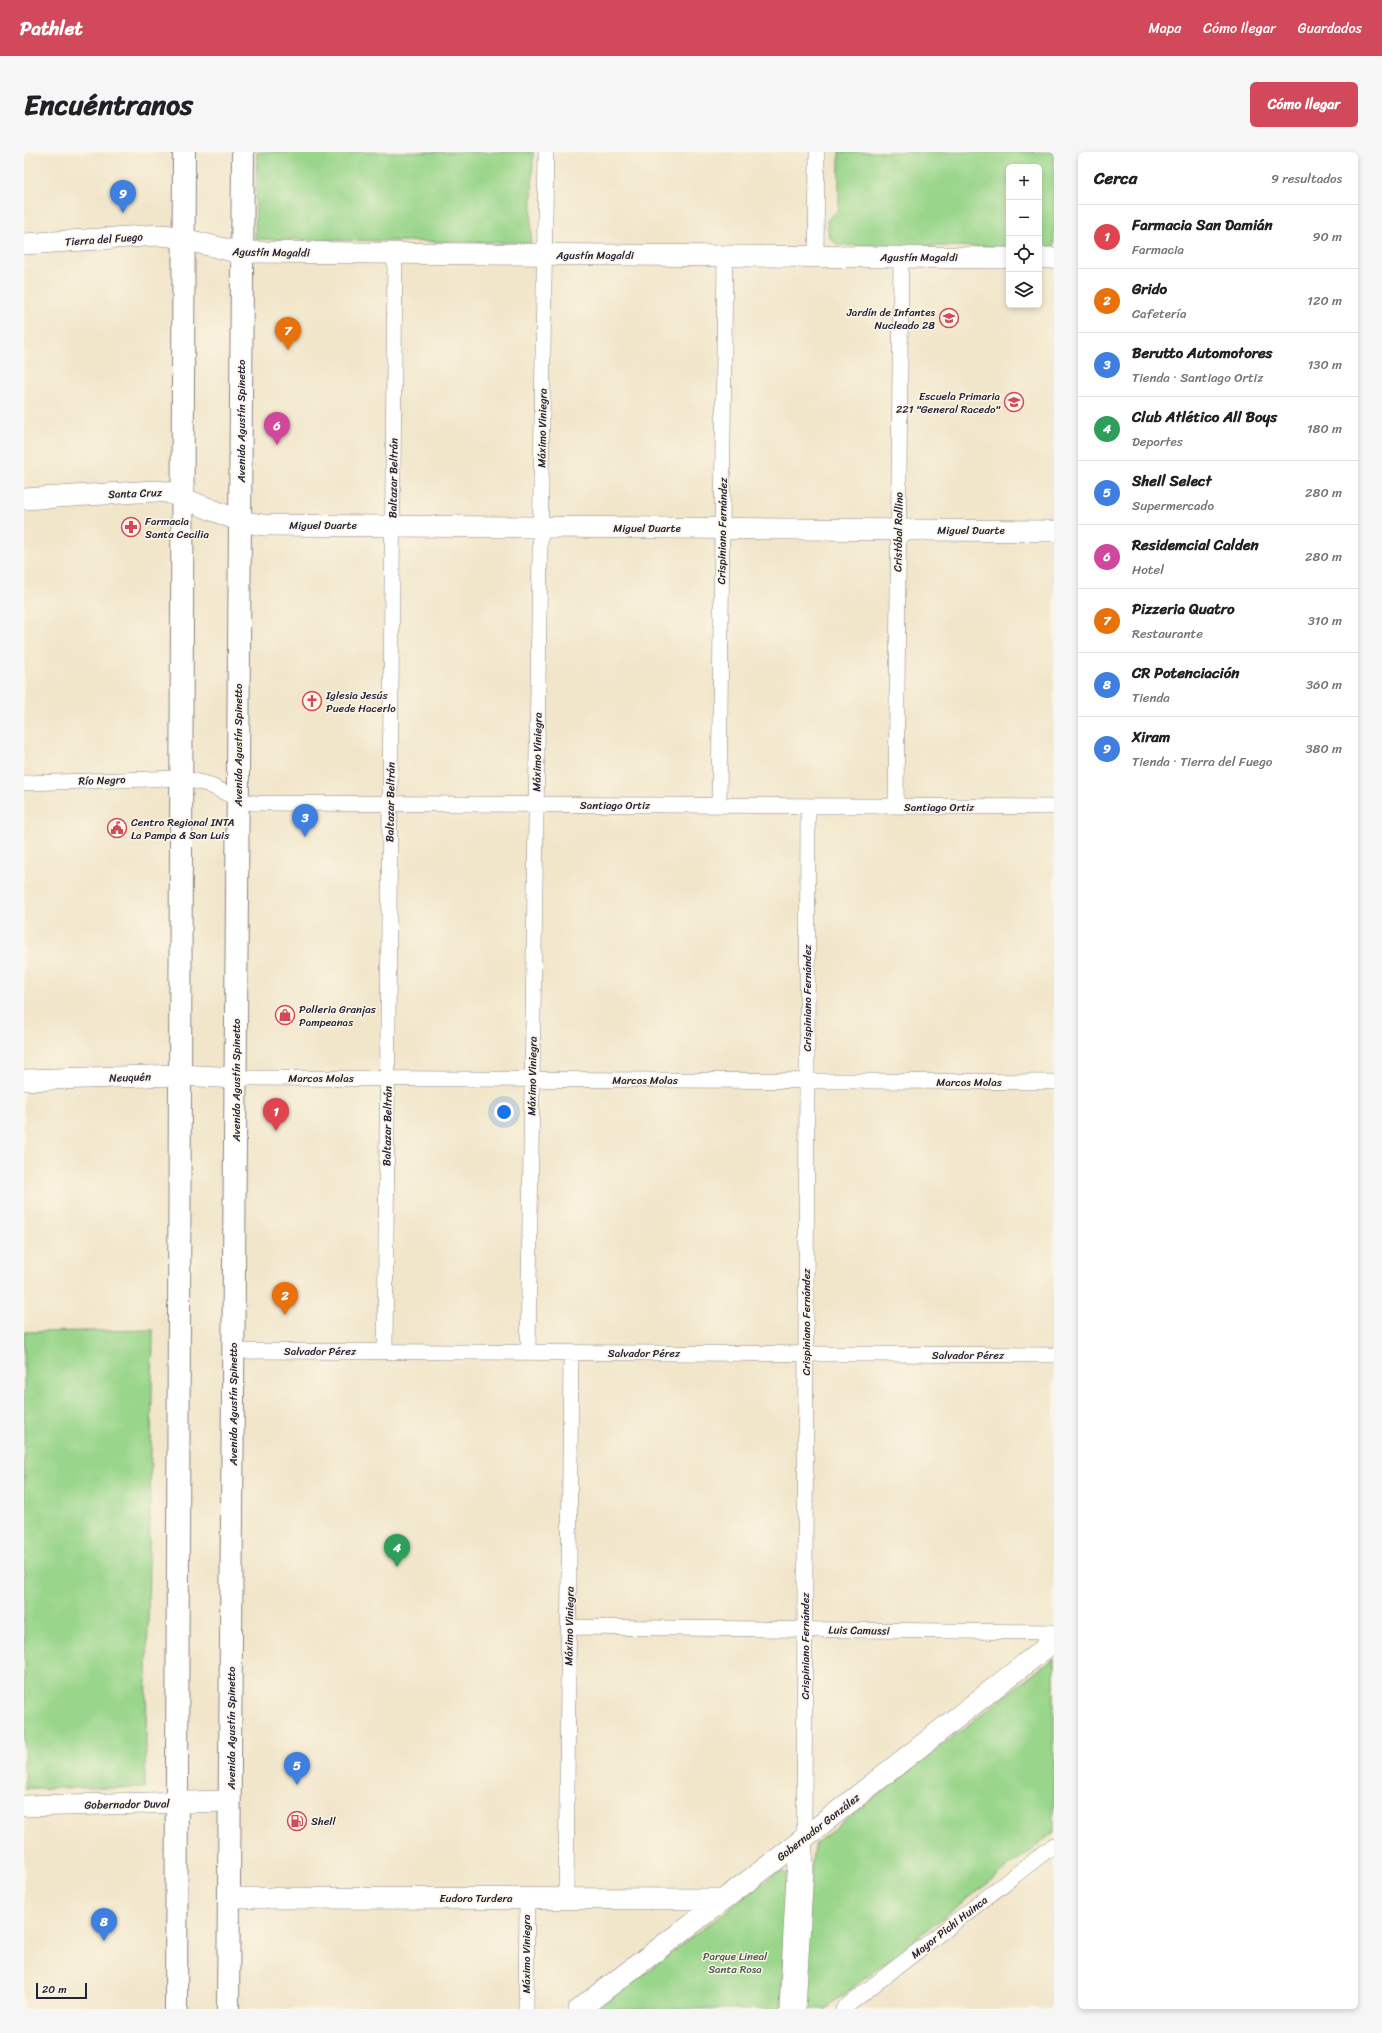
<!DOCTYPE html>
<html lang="es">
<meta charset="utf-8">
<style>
:root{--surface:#fff;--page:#f6f6f6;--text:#202124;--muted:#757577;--line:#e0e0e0;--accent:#d1495b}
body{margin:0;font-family:Sriracha,sans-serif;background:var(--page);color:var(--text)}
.controls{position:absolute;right:12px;top:12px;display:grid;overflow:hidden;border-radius:6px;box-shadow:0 2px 6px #0003}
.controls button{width:36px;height:36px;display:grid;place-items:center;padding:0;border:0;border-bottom:1px solid var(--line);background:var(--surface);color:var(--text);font:20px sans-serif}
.scale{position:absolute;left:12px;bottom:10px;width:51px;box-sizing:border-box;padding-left:4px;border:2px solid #22223b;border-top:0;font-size:11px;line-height:14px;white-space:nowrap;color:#22223b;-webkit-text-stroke:3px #fcf5e5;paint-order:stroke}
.you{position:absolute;left:480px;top:960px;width:14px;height:14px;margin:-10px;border:3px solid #fff;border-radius:50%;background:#1a73e8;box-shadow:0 0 0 6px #1a73e833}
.badge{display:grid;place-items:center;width:26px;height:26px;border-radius:50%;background:var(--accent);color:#fff;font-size:13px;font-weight:700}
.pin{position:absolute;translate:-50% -33px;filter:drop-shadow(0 1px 2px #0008)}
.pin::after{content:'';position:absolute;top:21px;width:14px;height:12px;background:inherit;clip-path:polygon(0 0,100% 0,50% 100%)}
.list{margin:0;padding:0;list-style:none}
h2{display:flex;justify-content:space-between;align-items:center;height:52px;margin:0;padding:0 16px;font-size:17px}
h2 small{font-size:13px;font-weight:400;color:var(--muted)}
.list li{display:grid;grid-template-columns:26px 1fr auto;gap:12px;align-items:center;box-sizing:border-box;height:64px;padding:0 16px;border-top:1px solid var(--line)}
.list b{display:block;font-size:15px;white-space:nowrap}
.list p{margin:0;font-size:13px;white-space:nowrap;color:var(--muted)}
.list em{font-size:13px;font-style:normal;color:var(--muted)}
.icon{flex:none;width:22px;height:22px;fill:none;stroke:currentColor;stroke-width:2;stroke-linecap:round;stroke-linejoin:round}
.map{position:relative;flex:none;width:1030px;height:1857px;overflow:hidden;border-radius:6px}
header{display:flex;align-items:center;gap:24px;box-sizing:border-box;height:56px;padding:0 20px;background:var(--accent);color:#fff}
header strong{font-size:19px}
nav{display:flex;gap:22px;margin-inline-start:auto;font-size:14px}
.intro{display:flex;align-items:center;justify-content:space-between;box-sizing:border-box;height:96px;padding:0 24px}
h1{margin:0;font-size:28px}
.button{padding:10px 18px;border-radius:6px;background:var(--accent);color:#fff;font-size:14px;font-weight:700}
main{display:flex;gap:24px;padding:0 24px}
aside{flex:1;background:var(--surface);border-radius:6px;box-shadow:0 2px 6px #0003}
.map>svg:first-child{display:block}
.green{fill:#99d58a;stroke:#5e7c62}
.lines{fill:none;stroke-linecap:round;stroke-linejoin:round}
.street-casing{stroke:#8a8482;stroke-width:16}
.secondary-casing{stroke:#8a8482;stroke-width:22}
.primary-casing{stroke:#8a8482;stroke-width:24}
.street{stroke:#fff;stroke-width:15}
.secondary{stroke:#fff;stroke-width:21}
.primary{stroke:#fff;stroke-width:22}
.labels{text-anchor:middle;stroke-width:3;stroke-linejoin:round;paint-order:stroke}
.street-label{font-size:11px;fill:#22223b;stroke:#fcf5e5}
.poi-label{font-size:11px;fill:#22223b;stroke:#fcf5e5;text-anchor:start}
.park-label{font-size:11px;fill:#465853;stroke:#fcf5e5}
</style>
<header>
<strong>Pathlet</strong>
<nav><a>Mapa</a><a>Cómo llegar</a><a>Guardados</a></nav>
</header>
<div class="intro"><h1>Encuéntranos</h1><a class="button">Cómo llegar</a></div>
<main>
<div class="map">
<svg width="1030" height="1857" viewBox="0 0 1030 1857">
<rect width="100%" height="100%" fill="#fcf5e5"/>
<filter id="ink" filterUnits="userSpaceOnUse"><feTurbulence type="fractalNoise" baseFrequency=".025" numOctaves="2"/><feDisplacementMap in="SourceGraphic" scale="8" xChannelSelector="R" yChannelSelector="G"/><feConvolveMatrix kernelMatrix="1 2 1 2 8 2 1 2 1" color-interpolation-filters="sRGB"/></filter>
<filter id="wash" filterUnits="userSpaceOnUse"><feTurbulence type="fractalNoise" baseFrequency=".012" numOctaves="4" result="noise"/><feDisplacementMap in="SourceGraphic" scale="16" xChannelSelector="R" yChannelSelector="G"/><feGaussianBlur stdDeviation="0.9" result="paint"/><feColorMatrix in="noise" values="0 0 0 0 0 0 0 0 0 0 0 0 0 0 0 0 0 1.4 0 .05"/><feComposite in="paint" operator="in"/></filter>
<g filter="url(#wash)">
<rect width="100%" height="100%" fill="#f1e6ca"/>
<path class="green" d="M233 0H509L507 91 231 87Z
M815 0H1030V95H1015V15H985V95L814 93 805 85 803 68 815 58Z
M129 1178 121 1636H0V1180Z
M1030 1506V1680L801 1857H778L788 1703 791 1692Z
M754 1720H759L763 1722 757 1857H573Z"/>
</g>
<g filter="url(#ink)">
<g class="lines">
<defs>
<path id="street" d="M792 105 793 0
M0 631 157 626 183 632 218 649 230 651 1030 655
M695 653 701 104
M872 654 877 105
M212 926 1030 930
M210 1199 1030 1203
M361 1199 371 102
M504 1200 522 0
M545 1475 1030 1480
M542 1747 547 1201
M502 1857 503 1747
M763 1857 770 1722 772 1708 779 1690
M774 1857 782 1716 780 1685 784 654
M819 1857 1030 1693"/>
<path id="secondary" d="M0 92 135 83 147 84 213 100 985 106
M1015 106H1030
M0 347 131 339 143 340 216 369 239 373 1030 379
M0 928 156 923 212 926
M0 1654 206 1649
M205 1746 699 1747
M555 1857 761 1701 1030 1489"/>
<path id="primary" d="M152 1857 160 0
M204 1857 219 0"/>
</defs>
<use href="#street" class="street-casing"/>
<use href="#secondary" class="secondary-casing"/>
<use href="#primary" class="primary-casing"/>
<use href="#street" class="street"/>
<use href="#secondary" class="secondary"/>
<use href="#primary" class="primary"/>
</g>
</g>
<defs>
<symbol id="school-ring" viewBox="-11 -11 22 22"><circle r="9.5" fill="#fcf5e5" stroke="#d1495b" stroke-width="1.5"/><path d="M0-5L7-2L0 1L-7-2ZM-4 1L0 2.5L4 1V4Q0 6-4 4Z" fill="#d1495b"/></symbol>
<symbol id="pharmacy-ring" viewBox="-11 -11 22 22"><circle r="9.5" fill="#fcf5e5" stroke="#d1495b" stroke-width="1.5"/><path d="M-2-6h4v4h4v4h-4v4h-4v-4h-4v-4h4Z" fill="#d1495b"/></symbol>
<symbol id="church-ring" viewBox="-11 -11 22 22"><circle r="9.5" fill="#fcf5e5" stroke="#d1495b" stroke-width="1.5"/><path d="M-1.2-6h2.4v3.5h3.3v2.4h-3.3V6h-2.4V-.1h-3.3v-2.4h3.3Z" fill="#d1495b"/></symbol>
<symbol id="civic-ring" viewBox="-11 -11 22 22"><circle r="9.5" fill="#fcf5e5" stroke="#d1495b" stroke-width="1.5"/><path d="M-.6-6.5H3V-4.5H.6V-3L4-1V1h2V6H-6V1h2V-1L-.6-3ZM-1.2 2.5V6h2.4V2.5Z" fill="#d1495b"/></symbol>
<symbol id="shop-ring" viewBox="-11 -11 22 22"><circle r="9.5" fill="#fcf5e5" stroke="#d1495b" stroke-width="1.5"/><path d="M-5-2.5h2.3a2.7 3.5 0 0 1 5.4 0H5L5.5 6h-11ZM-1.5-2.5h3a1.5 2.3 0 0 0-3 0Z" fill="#d1495b"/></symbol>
<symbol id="fuel-ring" viewBox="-11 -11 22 22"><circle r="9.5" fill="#fcf5e5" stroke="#d1495b" stroke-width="1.5"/><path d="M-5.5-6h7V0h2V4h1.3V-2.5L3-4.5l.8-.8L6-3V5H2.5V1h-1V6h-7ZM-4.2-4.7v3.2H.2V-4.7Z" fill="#d1495b"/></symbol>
</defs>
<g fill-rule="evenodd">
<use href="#school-ring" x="914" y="155" width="22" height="22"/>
<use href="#school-ring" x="979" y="239" width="22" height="22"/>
<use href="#pharmacy-ring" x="96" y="364" width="22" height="22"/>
<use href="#church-ring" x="277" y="538" width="22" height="22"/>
<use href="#civic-ring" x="82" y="665" width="22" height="22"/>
<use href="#shop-ring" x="250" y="852" width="22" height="22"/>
<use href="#fuel-ring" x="262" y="1658" width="22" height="22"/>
</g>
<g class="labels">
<g class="street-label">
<text transform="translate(80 87) rotate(-4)" y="4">Tierra del Fuego</text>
<text transform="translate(247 100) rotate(1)" y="4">Agustín Magaldi</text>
<text x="571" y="107">Agustín Magaldi</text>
<text x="895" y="109">Agustín Magaldi</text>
<text transform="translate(217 269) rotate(-90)" y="4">Avenida Agustín Spinetto</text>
<text transform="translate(518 276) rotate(-89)" y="4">Máximo Viniegra</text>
<text transform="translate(369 326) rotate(-89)" y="4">Baltazar Beltrán</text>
<text transform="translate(111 341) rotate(-2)" y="4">Santa Cruz</text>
<text x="299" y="377">Miguel Duarte</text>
<text x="623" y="380">Miguel Duarte</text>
<text x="947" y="382">Miguel Duarte</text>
<text transform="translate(698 379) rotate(-89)" y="4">Crispiniano Fernández</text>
<text transform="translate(874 380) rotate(-89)" y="4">Cristóbal Rollino</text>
<text transform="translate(214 593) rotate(-90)" y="4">Avenida Agustín Spinetto</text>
<text transform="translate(513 600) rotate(-89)" y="4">Máximo Viniegra</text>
<text transform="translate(78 628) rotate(-2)" y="4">Río Negro</text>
<text transform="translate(366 650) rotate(-89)" y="4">Baltazar Beltrán</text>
<text x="591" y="657">Santiago Ortiz</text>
<text x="915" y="659">Santiago Ortiz</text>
<text transform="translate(783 846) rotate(-90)" y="4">Crispiniano Fernández</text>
<text transform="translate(508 924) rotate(-89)" y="4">Máximo Viniegra</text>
<text transform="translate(106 925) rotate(-2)" y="4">Neuquén</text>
<text x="297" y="930">Marcos Molas</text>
<text transform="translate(212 928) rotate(-90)" y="4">Avenida Agustín Spinetto</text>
<text x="621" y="932">Marcos Molas</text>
<text x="945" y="934">Marcos Molas</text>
<text transform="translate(363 974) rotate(-89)" y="4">Baltazar Beltrán</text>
<text transform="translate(782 1170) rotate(-90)" y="4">Crispiniano Fernández</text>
<text x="296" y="1203">Salvador Pérez</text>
<text x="620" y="1205">Salvador Pérez</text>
<text x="944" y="1207">Salvador Pérez</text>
<text transform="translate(209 1252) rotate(-90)" y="4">Avenida Agustín Spinetto</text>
<text transform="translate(545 1474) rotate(-89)" y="4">Máximo Viniegra</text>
<text transform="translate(835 1478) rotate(1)" y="4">Luis Camussi</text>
<text transform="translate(781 1494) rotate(-90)" y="4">Crispiniano Fernández</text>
<text transform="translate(207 1576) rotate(-90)" y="4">Avenida Agustín Spinetto</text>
<text transform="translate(103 1652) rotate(-1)" y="4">Gobernador Duval</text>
<text transform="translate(794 1675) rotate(-38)" y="4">Gobernador González</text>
<text x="452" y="1750">Eudoro Turdera</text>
<text transform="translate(925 1775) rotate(-38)" y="4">Mayor Pichi Huinca</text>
<text transform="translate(502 1802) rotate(-90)" y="4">Máximo Viniegra</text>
</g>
<g class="poi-label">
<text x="911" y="164" text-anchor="end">Jardín de Infantes<tspan x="911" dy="13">Nucleado 28</tspan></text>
<text x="976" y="248" text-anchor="end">Escuela Primaria<tspan x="976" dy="13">221 "General Racedo"</tspan></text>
<text x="121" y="373">Farmacia<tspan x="121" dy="13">Santa Cecilia</tspan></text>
<text x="302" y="547">Iglesia Jesús<tspan x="302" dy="13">Puede Hacerlo</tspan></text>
<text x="107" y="674">Centro Regional INTA<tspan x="107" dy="13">La Pampa &amp; San Luis</tspan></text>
<text x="275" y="861">Polleria Granjas<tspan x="275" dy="13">Pampeanas</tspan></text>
<text x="287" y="1673">Shell</text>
</g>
<g class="park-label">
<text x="711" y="1808">Parque Lineal<tspan x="711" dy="13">Santa Rosa</tspan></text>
</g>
</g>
</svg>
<div class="controls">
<button>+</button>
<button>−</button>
<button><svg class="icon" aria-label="locate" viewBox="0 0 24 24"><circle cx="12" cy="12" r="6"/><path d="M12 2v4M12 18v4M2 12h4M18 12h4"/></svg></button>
<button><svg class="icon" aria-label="layers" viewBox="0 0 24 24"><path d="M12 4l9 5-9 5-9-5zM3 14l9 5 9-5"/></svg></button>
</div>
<div class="scale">20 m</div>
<div class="you"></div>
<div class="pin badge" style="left:252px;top:979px;background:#e0444e">1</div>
<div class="pin badge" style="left:261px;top:1163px;background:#e8710a">2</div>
<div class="pin badge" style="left:281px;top:685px;background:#3f7fe0">3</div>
<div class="pin badge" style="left:373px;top:1415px;background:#2e9e5b">4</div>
<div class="pin badge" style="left:273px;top:1633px;background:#3f7fe0">5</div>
<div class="pin badge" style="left:253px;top:293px;background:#d1479c">6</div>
<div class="pin badge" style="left:264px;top:198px;background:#e8710a">7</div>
<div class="pin badge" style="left:80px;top:1789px;background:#3f7fe0">8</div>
<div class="pin badge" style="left:99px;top:61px;background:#3f7fe0">9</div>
</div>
<aside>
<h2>Cerca<small>9 resultados</small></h2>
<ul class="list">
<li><span class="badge" style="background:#e0444e">1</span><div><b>Farmacia San Damián</b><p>Farmacia</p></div><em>90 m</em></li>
<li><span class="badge" style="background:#e8710a">2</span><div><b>Grido</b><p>Cafetería</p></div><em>120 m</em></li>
<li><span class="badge" style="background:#3f7fe0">3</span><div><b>Berutto Automotores</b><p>Tienda · Santiago Ortiz</p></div><em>130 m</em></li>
<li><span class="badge" style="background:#2e9e5b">4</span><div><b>Club Atlético All Boys</b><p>Deportes</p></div><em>180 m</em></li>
<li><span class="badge" style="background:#3f7fe0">5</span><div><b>Shell Select</b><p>Supermercado</p></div><em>280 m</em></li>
<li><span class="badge" style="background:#d1479c">6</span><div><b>Residemcial Calden</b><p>Hotel</p></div><em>280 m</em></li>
<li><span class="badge" style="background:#e8710a">7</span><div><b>Pizzeria Quatro</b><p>Restaurante</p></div><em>310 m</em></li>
<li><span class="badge" style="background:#3f7fe0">8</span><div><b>CR Potenciación</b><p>Tienda</p></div><em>360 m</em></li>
<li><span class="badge" style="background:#3f7fe0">9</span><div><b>Xiram</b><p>Tienda · Tierra del Fuego</p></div><em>380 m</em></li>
</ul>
</aside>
</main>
